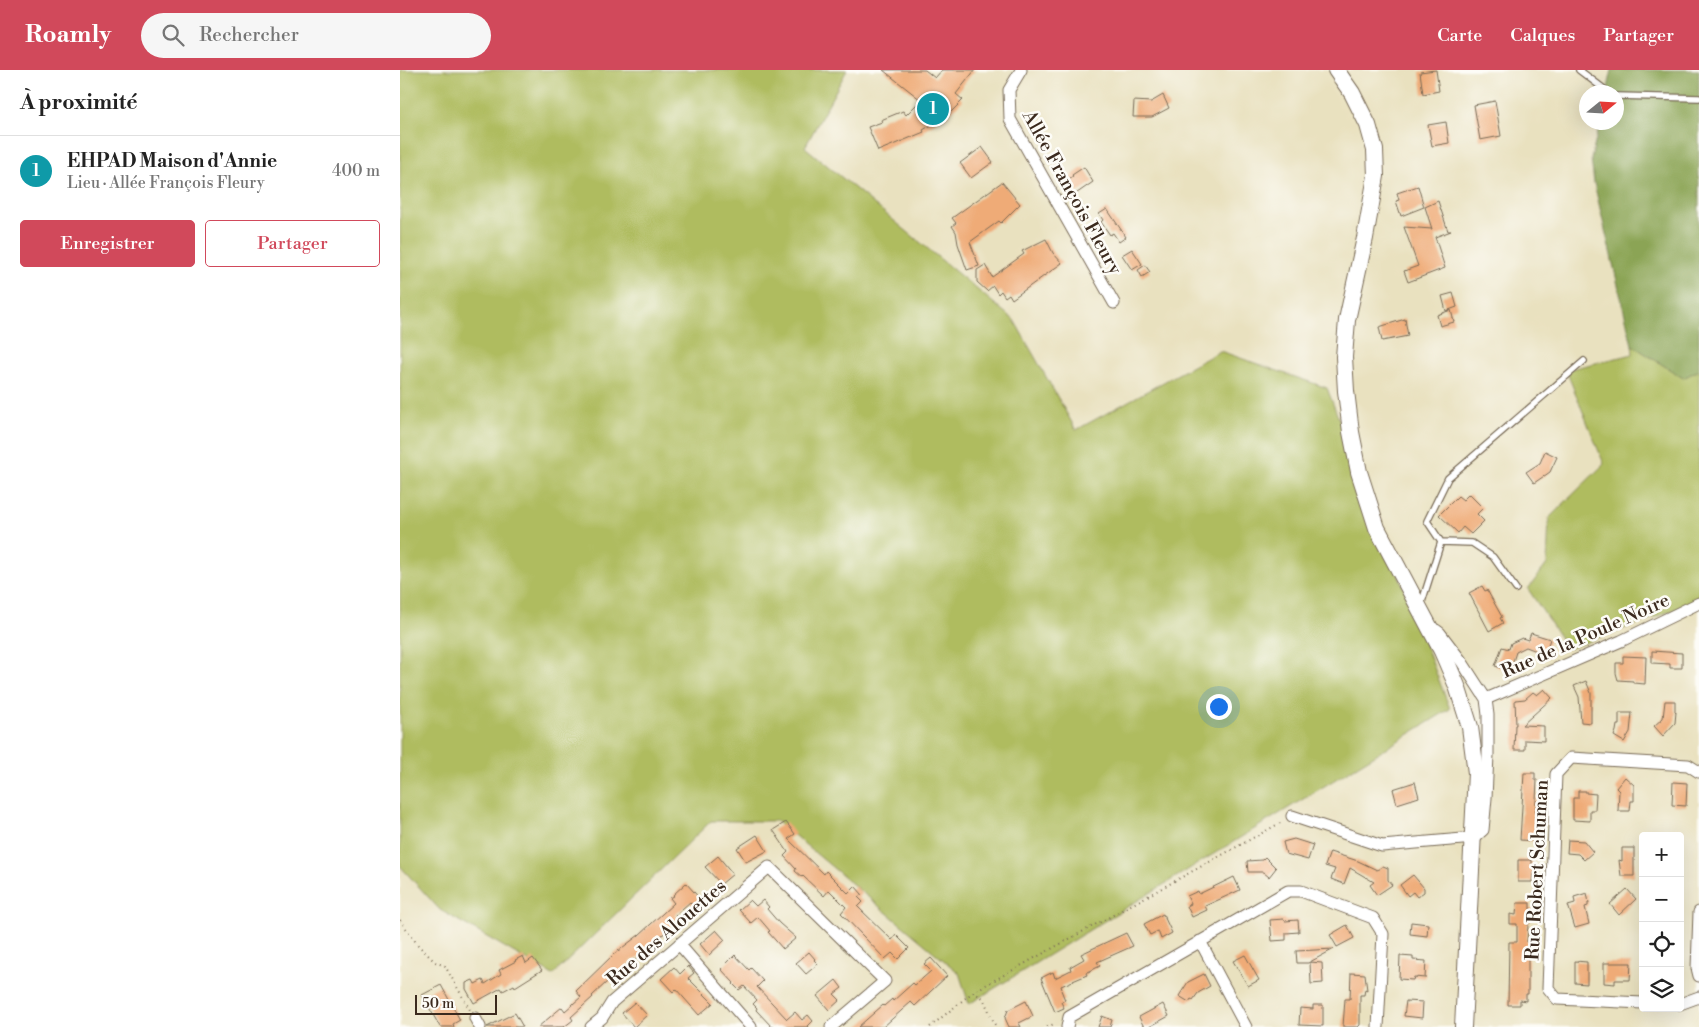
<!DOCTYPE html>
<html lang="fr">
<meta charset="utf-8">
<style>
:root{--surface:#fff;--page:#f6f6f6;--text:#222;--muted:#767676;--line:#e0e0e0;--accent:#d1495b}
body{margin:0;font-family:"Libre Bodoni",serif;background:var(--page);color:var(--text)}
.controls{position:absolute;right:15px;bottom:15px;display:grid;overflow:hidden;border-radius:5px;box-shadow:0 5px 20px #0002}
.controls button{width:45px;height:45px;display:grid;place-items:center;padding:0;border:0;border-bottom:1px solid var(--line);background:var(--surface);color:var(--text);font:25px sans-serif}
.compass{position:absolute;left:1179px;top:15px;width:45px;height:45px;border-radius:50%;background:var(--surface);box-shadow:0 5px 20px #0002;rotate:72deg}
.scale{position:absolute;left:15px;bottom:12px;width:82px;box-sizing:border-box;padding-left:5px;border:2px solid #3b2a1e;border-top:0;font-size:14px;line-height:18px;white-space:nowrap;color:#3b2a1e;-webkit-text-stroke:4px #fdfcf7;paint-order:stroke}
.you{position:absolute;left:818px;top:636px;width:18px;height:18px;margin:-12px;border:4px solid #fff;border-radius:50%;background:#1a73e8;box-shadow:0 0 0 8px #1a73e833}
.badge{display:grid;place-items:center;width:32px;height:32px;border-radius:50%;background:var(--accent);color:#fff;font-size:16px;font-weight:700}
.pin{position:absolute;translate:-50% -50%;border:2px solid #fff;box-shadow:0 1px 5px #0006}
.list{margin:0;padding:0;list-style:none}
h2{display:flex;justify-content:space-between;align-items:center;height:65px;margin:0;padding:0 20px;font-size:21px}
h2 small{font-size:16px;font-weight:400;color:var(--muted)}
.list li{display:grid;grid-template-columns:32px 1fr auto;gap:15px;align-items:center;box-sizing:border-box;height:70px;padding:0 20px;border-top:1px solid var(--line)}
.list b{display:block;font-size:19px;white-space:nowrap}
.list p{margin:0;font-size:16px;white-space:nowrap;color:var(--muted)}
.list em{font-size:16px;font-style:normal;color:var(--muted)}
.actions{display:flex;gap:10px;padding:15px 20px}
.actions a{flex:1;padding:11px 0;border:1px solid var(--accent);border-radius:5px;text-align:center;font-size:18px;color:var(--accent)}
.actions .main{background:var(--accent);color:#fff}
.icon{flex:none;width:28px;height:28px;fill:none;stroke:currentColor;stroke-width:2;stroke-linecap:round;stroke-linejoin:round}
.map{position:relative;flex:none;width:1299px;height:957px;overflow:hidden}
header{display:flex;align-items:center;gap:30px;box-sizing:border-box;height:70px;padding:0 25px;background:var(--accent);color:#fff}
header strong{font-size:24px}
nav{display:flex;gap:28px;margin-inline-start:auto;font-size:18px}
.search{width:350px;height:45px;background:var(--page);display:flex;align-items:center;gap:12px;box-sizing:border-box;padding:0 18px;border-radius:28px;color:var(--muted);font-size:19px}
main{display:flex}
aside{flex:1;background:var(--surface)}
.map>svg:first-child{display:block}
.green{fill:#afbc5e;stroke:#75733e}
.forest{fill:#8ba455;stroke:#63673a}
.building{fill:#efab77}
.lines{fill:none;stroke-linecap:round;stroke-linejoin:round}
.service-casing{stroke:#786a56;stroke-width:8}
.minor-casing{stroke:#786a56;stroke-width:13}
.secondary-casing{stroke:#786a56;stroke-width:18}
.path{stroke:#786a56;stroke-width:2;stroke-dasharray:1 4;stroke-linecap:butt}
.service{stroke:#fff;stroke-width:5.5}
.minor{stroke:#fff;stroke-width:11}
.secondary{stroke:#fff;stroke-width:16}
.labels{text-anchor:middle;stroke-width:5;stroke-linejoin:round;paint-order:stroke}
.street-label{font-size:19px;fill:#3b2a1e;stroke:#fdfcf7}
</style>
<header>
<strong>Roamly</strong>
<div class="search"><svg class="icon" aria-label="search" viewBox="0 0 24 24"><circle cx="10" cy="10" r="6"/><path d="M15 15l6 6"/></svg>Rechercher</div>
<nav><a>Carte</a><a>Calques</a><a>Partager</a></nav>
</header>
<main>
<aside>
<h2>À proximité<small></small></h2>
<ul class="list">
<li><span class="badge" style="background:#0f9aa8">1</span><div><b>EHPAD Maison d'Annie</b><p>Lieu · Allée François Fleury</p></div><em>400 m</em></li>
</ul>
<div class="actions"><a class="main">Enregistrer</a><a>Partager</a></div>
</aside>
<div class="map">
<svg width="1299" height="957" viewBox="0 0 1299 957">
<rect width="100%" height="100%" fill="#fdfcf7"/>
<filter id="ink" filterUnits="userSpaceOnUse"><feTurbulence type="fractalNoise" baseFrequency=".02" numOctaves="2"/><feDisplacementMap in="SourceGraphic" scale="10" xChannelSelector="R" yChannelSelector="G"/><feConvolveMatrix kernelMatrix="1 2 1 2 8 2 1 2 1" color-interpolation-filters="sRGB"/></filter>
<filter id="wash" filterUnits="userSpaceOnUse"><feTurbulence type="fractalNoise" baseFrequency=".0096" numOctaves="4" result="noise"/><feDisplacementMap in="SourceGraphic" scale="20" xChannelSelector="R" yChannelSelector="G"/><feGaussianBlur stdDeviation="1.12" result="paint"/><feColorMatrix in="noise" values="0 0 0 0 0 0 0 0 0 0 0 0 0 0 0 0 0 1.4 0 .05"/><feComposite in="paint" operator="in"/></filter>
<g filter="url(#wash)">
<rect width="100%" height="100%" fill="#e9e1bf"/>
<path class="green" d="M0 0H447L405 77 614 250 676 360 820 281 927 318 1050 639 569 934 559 903 377 751H311L153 905 40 840 0 796Z
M1232 275 1283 308 1299 300V531L1168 579 1128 519 1147 494 1149 448 1204 394 1166 300 1233 284Z"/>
<path class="forest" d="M1212 0H1299V300L1283 308 1232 275 1194 113 1191 89 1200 53 1216 52V22H1207Z"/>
<g id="blocks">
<path class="building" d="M483 0H525L535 8 542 0H575L556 24 563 30 547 46 523 60 524 62 478 81 468 57 482 52 481 50 503 41 506 45 521 30Z
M1036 0 1039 21 1023 24 1020 2Z
M763 25 769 38 752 47H733L734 31 751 32Z
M1095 31 1101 66 1080 70 1074 35Z
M1046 52 1049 73 1032 76 1028 55Z
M582 77 593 92 571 108 560 93Z
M684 97 693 112 670 128 664 118 669 115 666 111 673 106 672 105Z
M602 112 620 134 601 153 599 151 570 172 579 196 567 200 558 174 556 162 552 156 556 153 552 148Z
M1018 116 1024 137 1001 146 996 131 999 130 997 123Z
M1038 131 1048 161H1051L1035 167 1045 198 1008 212 1004 201 1018 196 1004 157 1032 159 1025 137Z
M707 139 726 167 719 172 713 163 710 165 701 152 703 150 699 144Z
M646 169 653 183 662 193 612 229 609 224 605 227 601 221 598 224 593 216 587 221 577 212V200L585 195 592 207 624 184 622 181Z
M732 179 742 194 732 200 722 185Z
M745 195 750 202 742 207 738 200Z
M1053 223 1057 237 1046 241 1042 226Z
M1051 240 1054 252 1040 256 1037 245Z
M1005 249 1008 266 982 271 979 257Z
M1145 381 1157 387 1150 402 1134 413 1126 402 1140 393Z
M1069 424 1083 438 1077 444 1084 451 1071 464 1063 457 1058 463 1039 445 1058 426 1063 430Z
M1082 516 1085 521 1087 520 1102 547 1100 548 1103 553 1089 561 1069 523Z
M1131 563 1150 569 1145 584 1126 577 1116 582 1110 601 1095 596 1102 577 1109 579 1111 573 1122 568 1128 570Z
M1252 581 1282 583V598H1270V594L1252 593Z
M1223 586 1246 587 1245 614 1233 613V611L1218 610 1216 603V593H1223Z
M1186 611 1191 623V653L1181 652 1179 627 1174 616Z
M1144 619 1152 628 1122 655 1144 656V671L1125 670V680H1114L1115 655H1116L1115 630 1125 629 1133 622 1137 625Z
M1265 631H1275V641L1276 642 1275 653 1263 666 1254 656 1263 648Z
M1219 643H1232L1230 662 1224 672 1214 666 1216 661 1217 655H1219Z
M1124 703H1135V710H1137L1134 771 1120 770Z
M1225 707 1234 715V731H1231L1230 741H1218L1219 721 1216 718Z
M1015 712 1019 727 997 734 993 719Z
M1273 712 1287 713 1286 736 1272 735Z
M1178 721H1186V723L1196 724 1195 740H1190V751L1173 750V728H1178Z
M386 752 395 764 388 769 424 804 426 801 448 823 455 816 462 824 458 827 463 832 458 837 492 870 496 865 509 878 498 889 492 883 485 889 441 843 446 837 429 820 424 826 403 806 402 807 395 801 396 799 384 786 388 782 373 760Z
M357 765 367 781 346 792 337 778Z
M894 769 913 775 908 790 886 784 883 772Z
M1168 770 1184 771 1193 782 1184 790 1178 784 1167 783Z
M1222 778H1234V806H1221L1219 790 1222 791Z
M930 782 958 791 977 800 983 796 988 798V810L992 815 977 825 970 815 974 812 950 798 944 814 931 809 935 799 925 796Z
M318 786 333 804 321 814 305 797Z
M865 787 876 798 869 807 863 802H848L847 791 862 790Z
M1118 790H1132V796H1134L1132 812H1118Z
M1013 805 1024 818V822L1017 827 1013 822 1008 826 1000 815Z
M834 807 840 820 805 836 807 840 792 847 787 836 791 834 787 826 798 821 799 824Z
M286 813 302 831 295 837 290 832 275 845 280 851 248 876 245 880 246 881 234 891 233 889 209 913 208 911 192 926 193 927 171 947 173 950 164 957H138L162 937 165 941 181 927 176 921 214 884 239 865 274 833 270 828 274 826 273 825Z
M1227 819 1236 829 1219 845 1210 834Z
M1187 823 1189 833H1188V836L1185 837 1189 854 1175 858 1168 835 1175 833 1174 827Z
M350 830 356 836 363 830 369 837 367 839 379 853 396 868 383 879 368 862 370 861 358 847 351 853 339 840Z
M1117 833H1130V839H1132V849H1130L1129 854H1128L1127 872H1132L1131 882 1128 881V924H1126V931L1120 930V935H1108L1109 872H1117V854H1110V844L1116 845Z
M763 844 772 863 761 869 758 861 750 865 744 854Z
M884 849 885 851 898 850 899 862 886 863V870L872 871 870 850Z
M1011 852 1028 854 1027 866 1010 864Z
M947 855 954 868 937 877 930 865Z
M316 860 325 870 309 885 300 874Z
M726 863 733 876 697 892 700 896 686 903 687 905 661 916 662 919 661 920 665 930 661 932 664 938 655 942 641 908 653 902 655 908 671 900 670 897 684 889 681 884Z
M934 879 908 893H897L896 881Z
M409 882 415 889 414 890 418 894 406 904 396 893Z
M335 885 349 900 351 898 363 911 357 917 387 949 395 942 402 950 408 945 413 951 408 956 409 957H372L356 940 357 938 353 934 357 930 344 916 339 920 333 914 334 913 321 899Z
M845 885 859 910 848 916 833 891Z
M123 886 126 893 133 888 142 900 115 917 114 915 103 921 101 918 74 933 66 919V913L73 910 75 914 83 910 85 914 101 904 99 900 116 891 115 890Z
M1000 886 1013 887V890L1026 891 1025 908 1014 907 1013 910 999 909Z
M531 888 547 906 515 936 511 932 483 957H458L483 935 484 936 492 929 493 931 513 913 515 915 531 901 524 894Z
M1175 891 1187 892V914L1175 913Z
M910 892 922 893 923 913 911 914Z
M1204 893H1231L1230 910H1215V914L1204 913Z
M288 896 294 903 288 908 313 933 299 945 276 919 273 922 261 909 274 897 280 904Z
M951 903 965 904 967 920 965 919 964 925H960V955L958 957H943L945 929H950Z
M804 904 810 916 798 923 793 930 791 929 789 932 779 926 788 912Z
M436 910 442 918 434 924 440 930 429 940 417 926Z
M41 915 60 950 53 954 54 957H40L22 925Z
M626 931 633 946 619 953 621 957H609L605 948 608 940Z
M1006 931 1023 932 1022 948 1004 946Z
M235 932 247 945 234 957 222 943Z
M763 934 769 946 749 957H744L739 947Z
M913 935H923V956L899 955 900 938 913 939Z
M115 943 123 957H87Z
M702 946 712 950 710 957H698Z"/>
</g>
</g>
<g filter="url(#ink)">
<use href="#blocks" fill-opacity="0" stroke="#786a56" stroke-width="1"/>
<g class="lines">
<defs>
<path id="service" d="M1179 0 1208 22
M1216 26 1299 28
M1041 472 1027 451 1048 408 1184 291
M1021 535 1041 472 1072 473 1093 487 1116 519"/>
<path id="minor" d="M621 0 609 20 610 49 714 233
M1086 629 1221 571 1299 533
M892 746 982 776 1074 768 1083 760 1086 728 1088 685V645L1086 629 1062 592 1040 563 1036 560
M1299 842 1297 898 1299 906
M800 871 846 957
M279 874 351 957
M1243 933 1157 929 1148 918 1156 704 1171 688 1288 695 1299 702
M1280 934 1299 927
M75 948 80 957
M191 957 202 948 212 932 369 797 485 911 431 957
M667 957 669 947 888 821H901L973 848 983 864 978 957"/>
<path id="secondary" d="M936 0 952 23 968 55 975 80 976 106 965 168 947 250 944 287 946 321 951 362 959 402 977 458 1042 581 1057 616 1070 657 1076 703 1063 957"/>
</defs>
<use href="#service" class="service-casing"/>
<use href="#minor" class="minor-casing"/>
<use href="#secondary" class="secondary-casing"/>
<path class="path" d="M0 850 18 875 35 892 45 896 70 940
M573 922 583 928 596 957
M530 957 573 922 882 752
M647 957 656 953"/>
<use href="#service" class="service"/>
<use href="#minor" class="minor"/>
<use href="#secondary" class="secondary"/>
</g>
</g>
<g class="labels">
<g class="street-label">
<text transform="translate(673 122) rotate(61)" y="7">Allée François Fleury</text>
<text transform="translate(1185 565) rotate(-24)" y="7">Rue de la Poule Noire</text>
<text transform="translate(1136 800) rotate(-87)" y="7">Rue Robert Schuman</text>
<text transform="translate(266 862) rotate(-41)" y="7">Rue des Alouettes</text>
</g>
</g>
</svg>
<div class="controls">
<button>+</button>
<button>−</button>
<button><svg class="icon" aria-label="locate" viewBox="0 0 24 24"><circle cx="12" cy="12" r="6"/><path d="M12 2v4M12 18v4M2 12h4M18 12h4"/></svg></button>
<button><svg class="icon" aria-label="layers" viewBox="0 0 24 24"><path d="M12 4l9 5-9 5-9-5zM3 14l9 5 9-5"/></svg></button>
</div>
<svg class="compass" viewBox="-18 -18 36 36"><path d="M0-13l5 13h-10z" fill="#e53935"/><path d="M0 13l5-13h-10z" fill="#767676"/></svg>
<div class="scale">50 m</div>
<div class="you"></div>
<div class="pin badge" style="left:533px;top:39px;background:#0f9aa8">1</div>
</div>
</main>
